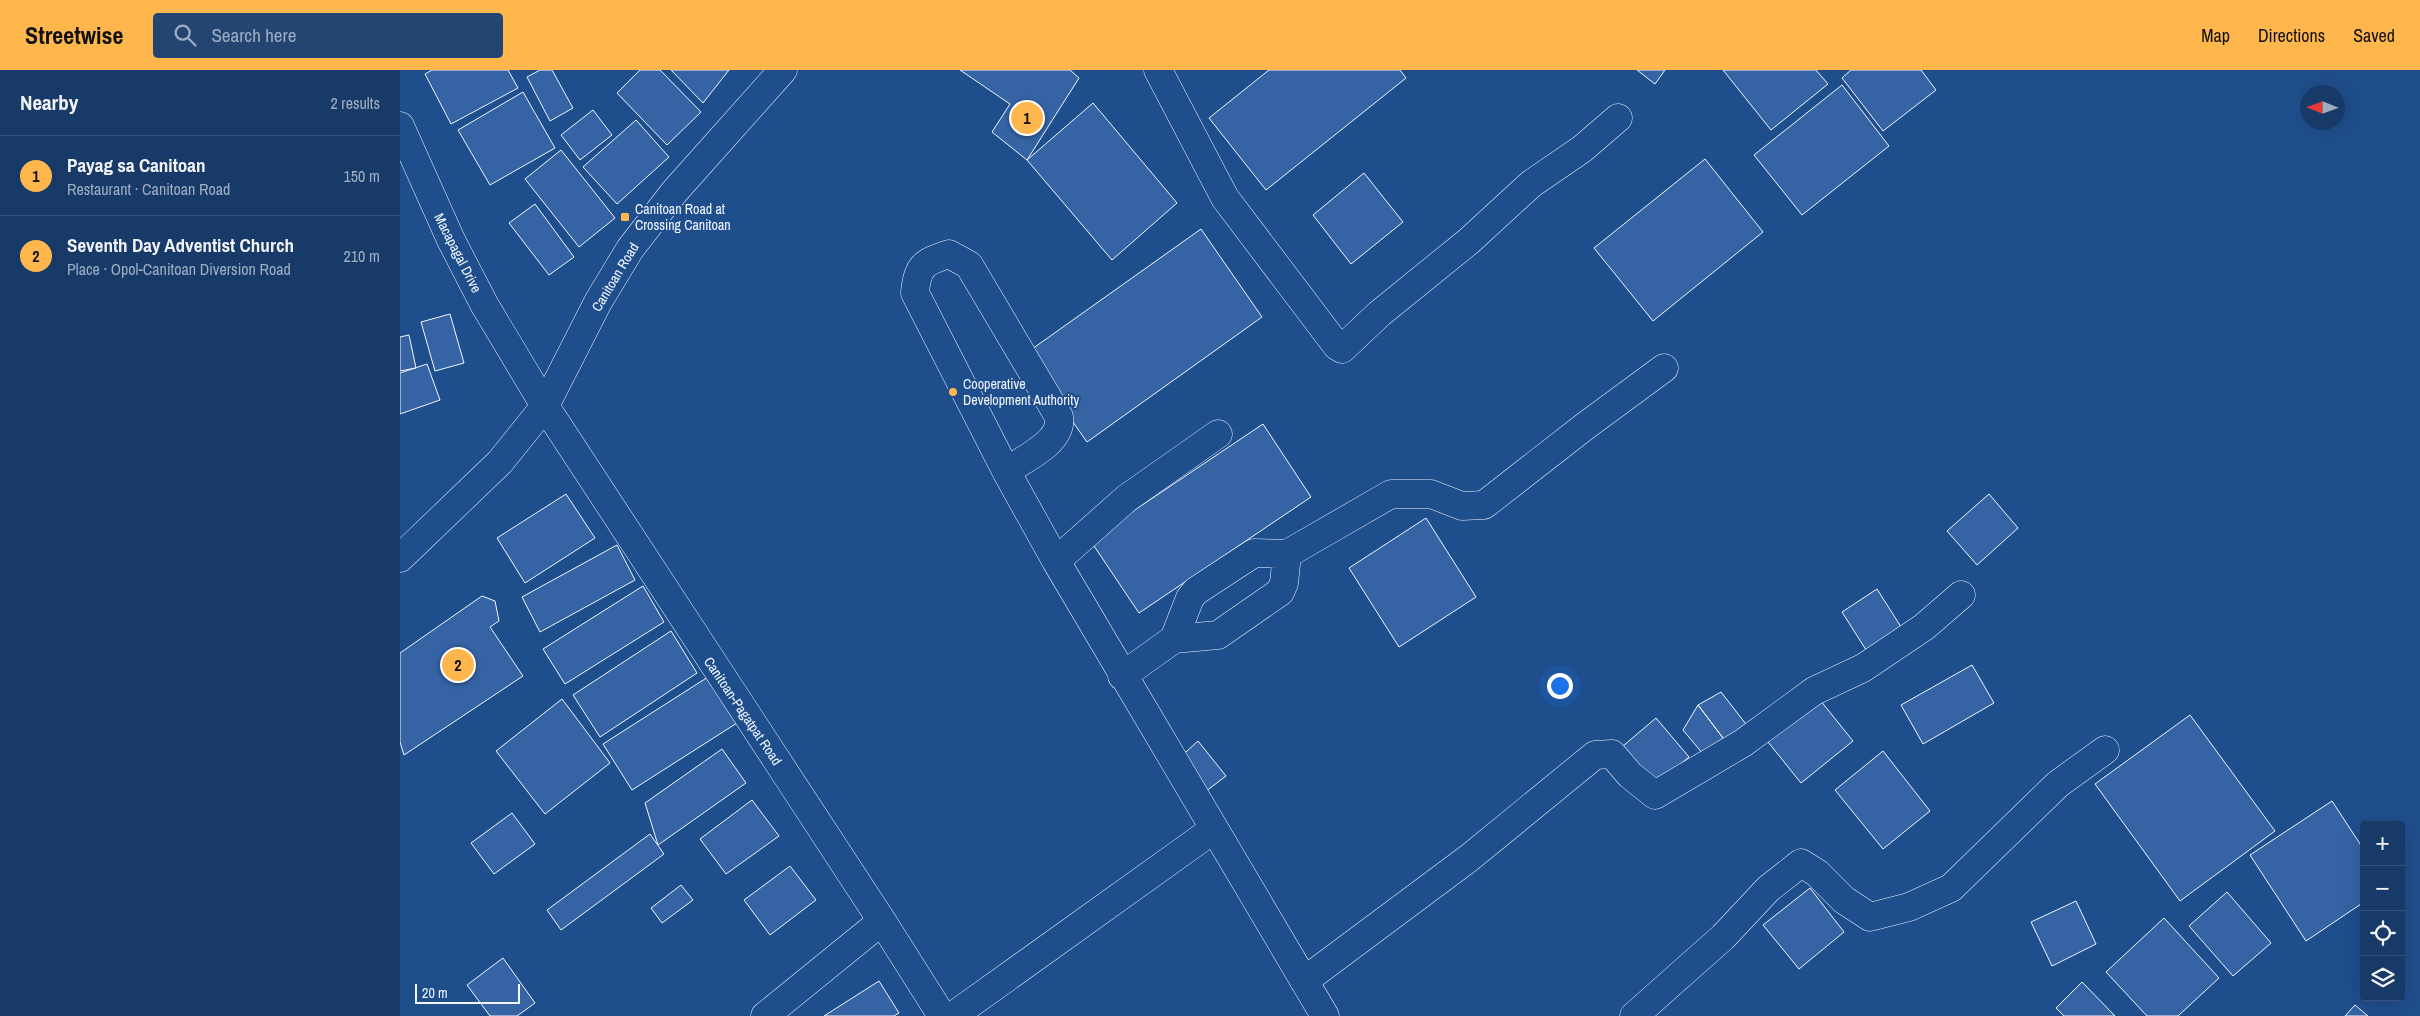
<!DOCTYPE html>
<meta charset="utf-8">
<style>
:root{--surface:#173a69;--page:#244571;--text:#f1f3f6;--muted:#9eadc0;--line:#36547d;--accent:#ffb74d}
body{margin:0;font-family:"Archivo Narrow",sans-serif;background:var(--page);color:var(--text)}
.controls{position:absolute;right:15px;bottom:15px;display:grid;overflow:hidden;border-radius:5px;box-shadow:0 5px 20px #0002}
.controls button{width:45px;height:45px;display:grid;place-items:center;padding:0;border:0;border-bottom:1px solid var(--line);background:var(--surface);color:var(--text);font:25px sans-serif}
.compass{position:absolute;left:1900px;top:15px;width:45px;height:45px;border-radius:50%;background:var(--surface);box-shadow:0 5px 20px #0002;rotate:271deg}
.scale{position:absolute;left:15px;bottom:12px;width:105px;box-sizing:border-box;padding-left:5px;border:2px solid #f2f6ff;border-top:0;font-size:14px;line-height:18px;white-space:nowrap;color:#f2f6ff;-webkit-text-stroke:4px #1f4e8c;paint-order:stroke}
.you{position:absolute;left:1159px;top:615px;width:18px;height:18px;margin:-12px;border:4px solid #fff;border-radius:50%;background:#1a73e8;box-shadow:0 0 0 8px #1a73e833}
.badge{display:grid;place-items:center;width:32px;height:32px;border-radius:50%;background:var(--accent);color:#111;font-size:16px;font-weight:700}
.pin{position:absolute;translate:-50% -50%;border:2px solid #fff;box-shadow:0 1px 5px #0006}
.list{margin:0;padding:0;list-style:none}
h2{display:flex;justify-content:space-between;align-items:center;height:65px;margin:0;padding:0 20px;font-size:21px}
h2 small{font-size:16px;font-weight:400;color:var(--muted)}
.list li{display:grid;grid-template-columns:32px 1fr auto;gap:15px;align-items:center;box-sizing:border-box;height:80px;padding:0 20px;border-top:1px solid var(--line)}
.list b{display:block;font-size:19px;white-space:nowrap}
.list p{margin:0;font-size:16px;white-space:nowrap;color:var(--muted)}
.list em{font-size:16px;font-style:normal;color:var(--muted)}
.icon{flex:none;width:28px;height:28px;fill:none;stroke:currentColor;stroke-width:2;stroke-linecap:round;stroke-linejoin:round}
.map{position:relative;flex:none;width:2020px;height:946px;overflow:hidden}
header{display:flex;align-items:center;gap:30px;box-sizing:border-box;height:70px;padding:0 25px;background:var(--accent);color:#111}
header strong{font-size:24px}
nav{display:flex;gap:28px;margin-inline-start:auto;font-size:18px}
.search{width:350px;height:45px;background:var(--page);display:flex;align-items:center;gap:12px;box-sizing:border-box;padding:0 18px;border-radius:5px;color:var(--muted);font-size:19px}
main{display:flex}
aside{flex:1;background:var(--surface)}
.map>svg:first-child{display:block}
.building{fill:#3563a3;stroke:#f2f6ff}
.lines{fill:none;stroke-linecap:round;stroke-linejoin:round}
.minor-casing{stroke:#f2f6ff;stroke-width:29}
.major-casing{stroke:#f2f6ff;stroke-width:29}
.minor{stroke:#1f4e8c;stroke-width:28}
.major{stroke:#1f4e8c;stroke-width:28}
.poi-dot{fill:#ffb74d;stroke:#1f4e8c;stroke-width:2}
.labels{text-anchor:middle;stroke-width:4;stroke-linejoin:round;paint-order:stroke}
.poi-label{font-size:14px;fill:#f2f6ff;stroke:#1f4e8c;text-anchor:start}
.street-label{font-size:14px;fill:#f2f6ff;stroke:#1f4e8c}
</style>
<header>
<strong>Streetwise</strong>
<div class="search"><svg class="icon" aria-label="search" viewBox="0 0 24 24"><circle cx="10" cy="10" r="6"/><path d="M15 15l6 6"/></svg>Search here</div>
<nav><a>Map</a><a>Directions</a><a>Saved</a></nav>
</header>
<main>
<aside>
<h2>Nearby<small>2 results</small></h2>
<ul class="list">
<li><span class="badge">1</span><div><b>Payag sa Canitoan</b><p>Restaurant · Canitoan Road</p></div><em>150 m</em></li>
<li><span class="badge">2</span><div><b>Seventh Day Adventist Church</b><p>Place · Opol-Canitoan Diversion Road</p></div><em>210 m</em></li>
</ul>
</aside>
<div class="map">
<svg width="2020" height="946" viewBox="0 0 2020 946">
<rect width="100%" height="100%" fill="#1f4e8c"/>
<path class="building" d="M32 0H108L118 18 51 54 25 4Z
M140 0H152L173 38 150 51 127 7Z
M240 0H260L301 42 267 75 217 23Z
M271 0H329L303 33Z
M560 0H670L679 8 627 90 592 62 610 34Z
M869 0H1000L1006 8 866 120 809 48Z
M1237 0H1265L1255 14Z
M1323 0H1416L1428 14 1371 60Z
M1451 0H1521L1536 20 1483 61 1442 8Z
M1442 15 1489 76 1402 145 1354 85Z
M123 22 155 78 90 115 58 60Z
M693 33 777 133 712 190 627 90Z
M193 40 212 65 180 90 161 65Z
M236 50 269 87 217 134 183 97Z
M161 80 215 148 179 177 125 109Z
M1305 89 1363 162 1253 251 1194 178Z
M964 103 1003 152 951 194 913 145Z
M135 134 174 187 149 205 109 153Z
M801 159 862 247 687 372 625 284Z
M50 244 64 293 35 301 21 252Z
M9 265 16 298 0 301V267Z
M27 294 40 330 0 344V303Z
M863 354 911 427 739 543 690 470Z
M166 424 195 468 125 513 97 468Z
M1589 424 1618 458 1577 495 1547 461Z
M1026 448 1076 527 999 577 949 498Z
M217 475 235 510 140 562 122 527Z
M243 516 264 552 165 614 143 579Z
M1477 519 1503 560 1468 583 1442 542Z
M82 526 95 531 99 551 90 557 123 606 4 685 0 672V583Z
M271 561 297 603 200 667 173 625Z
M1572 595 1594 633 1523 674 1501 635Z
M308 607 337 653 232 720 203 674Z
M1321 622 1349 658 1326 672 1298 635Z
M1416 625 1453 671 1401 713 1364 667Z
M162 629 210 693 145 744 96 681Z
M1298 635 1326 672 1308 690 1283 660Z
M1790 645 1875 761 1780 831 1695 714Z
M1256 648 1289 687 1255 715 1223 676Z
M798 671 826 706 797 728 776 691Z
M322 679 346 713 258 775 245 733Z
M1483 681 1530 741 1483 779 1435 720Z
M352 730 379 766 326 804 300 769Z
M1932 731 1964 780V832L1906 871 1850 785Z
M112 743 135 774 94 804 71 773Z
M250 764 264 784 161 860 147 840Z
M390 796 416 830 370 865 344 830Z
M281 815 293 830 262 853 251 838Z
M1410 818 1444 862 1399 899 1363 855Z
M1827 822 1871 873 1833 906 1789 856Z
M1676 831 1696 874 1652 896 1631 852Z
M1764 848 1819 908 1778 946H1747L1706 902Z
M103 888 135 933 117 946H90L67 915Z
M479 911 499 943 494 946H424Z
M1682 912 1715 946H1664L1656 938Z
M1955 935 1968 946H1945Z"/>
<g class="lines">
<defs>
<path id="minor" d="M758 0 825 128 937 276 942 279 979 244 1069 171 1131 114 1182 79 1218 48
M145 336 482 851 542 946
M818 364 727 428 656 491 925 946
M606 401C624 389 663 372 659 347L569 195 549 184C524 192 517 196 515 223L606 401 656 491
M774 569 790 528 796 521 854 483 887 484 991 424H1031L1062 436 1084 435 1184 357 1264 298
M722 606 774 569 818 565 880 522 884 513 887 484
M904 911 1069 788 1195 685 1212 684 1230 705 1255 725 1343 673 1414 621 1463 598 1524 557 1561 525
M365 946 482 851
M553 946 814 759
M1234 946 1323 867 1368 819 1401 793 1417 803 1444 830 1470 847 1509 837 1551 818 1658 714 1705 680"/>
<path id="major" d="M0 56 51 170 84 234 145 336
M0 488 100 392 145 336 198 232 230 179 275 121 383 0"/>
</defs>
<use href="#minor" class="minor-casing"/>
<use href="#major" class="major-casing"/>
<use href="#minor" class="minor"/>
<use href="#major" class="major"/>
</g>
<g class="poi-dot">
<rect x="220" y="142" width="10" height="10" rx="2.5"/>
<circle cx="553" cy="322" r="5"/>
</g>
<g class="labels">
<g class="poi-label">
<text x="235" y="144">Canitoan Road at<tspan x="235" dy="16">Crossing Canitoan</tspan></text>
<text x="563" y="319">Cooperative<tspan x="563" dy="16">Development Authority</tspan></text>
</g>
<g class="street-label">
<text transform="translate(58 183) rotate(63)" y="5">Macapagal Drive</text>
<text transform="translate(215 207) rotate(-59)" y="5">Canitoan Road</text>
<text transform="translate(343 641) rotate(56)" y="5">Canitoan-Pagatpat Road</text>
</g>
</g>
</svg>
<div class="controls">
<button>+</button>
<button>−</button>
<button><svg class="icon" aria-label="locate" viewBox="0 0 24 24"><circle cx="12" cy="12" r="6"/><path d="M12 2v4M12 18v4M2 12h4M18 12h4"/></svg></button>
<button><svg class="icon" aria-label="layers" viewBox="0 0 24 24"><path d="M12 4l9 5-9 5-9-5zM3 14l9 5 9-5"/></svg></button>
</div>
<svg class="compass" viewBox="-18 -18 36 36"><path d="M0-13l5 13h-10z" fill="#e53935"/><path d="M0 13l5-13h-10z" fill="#9eadc0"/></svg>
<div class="scale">20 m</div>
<div class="you"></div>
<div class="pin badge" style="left:627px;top:48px">1</div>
<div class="pin badge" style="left:58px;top:595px">2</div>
</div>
</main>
